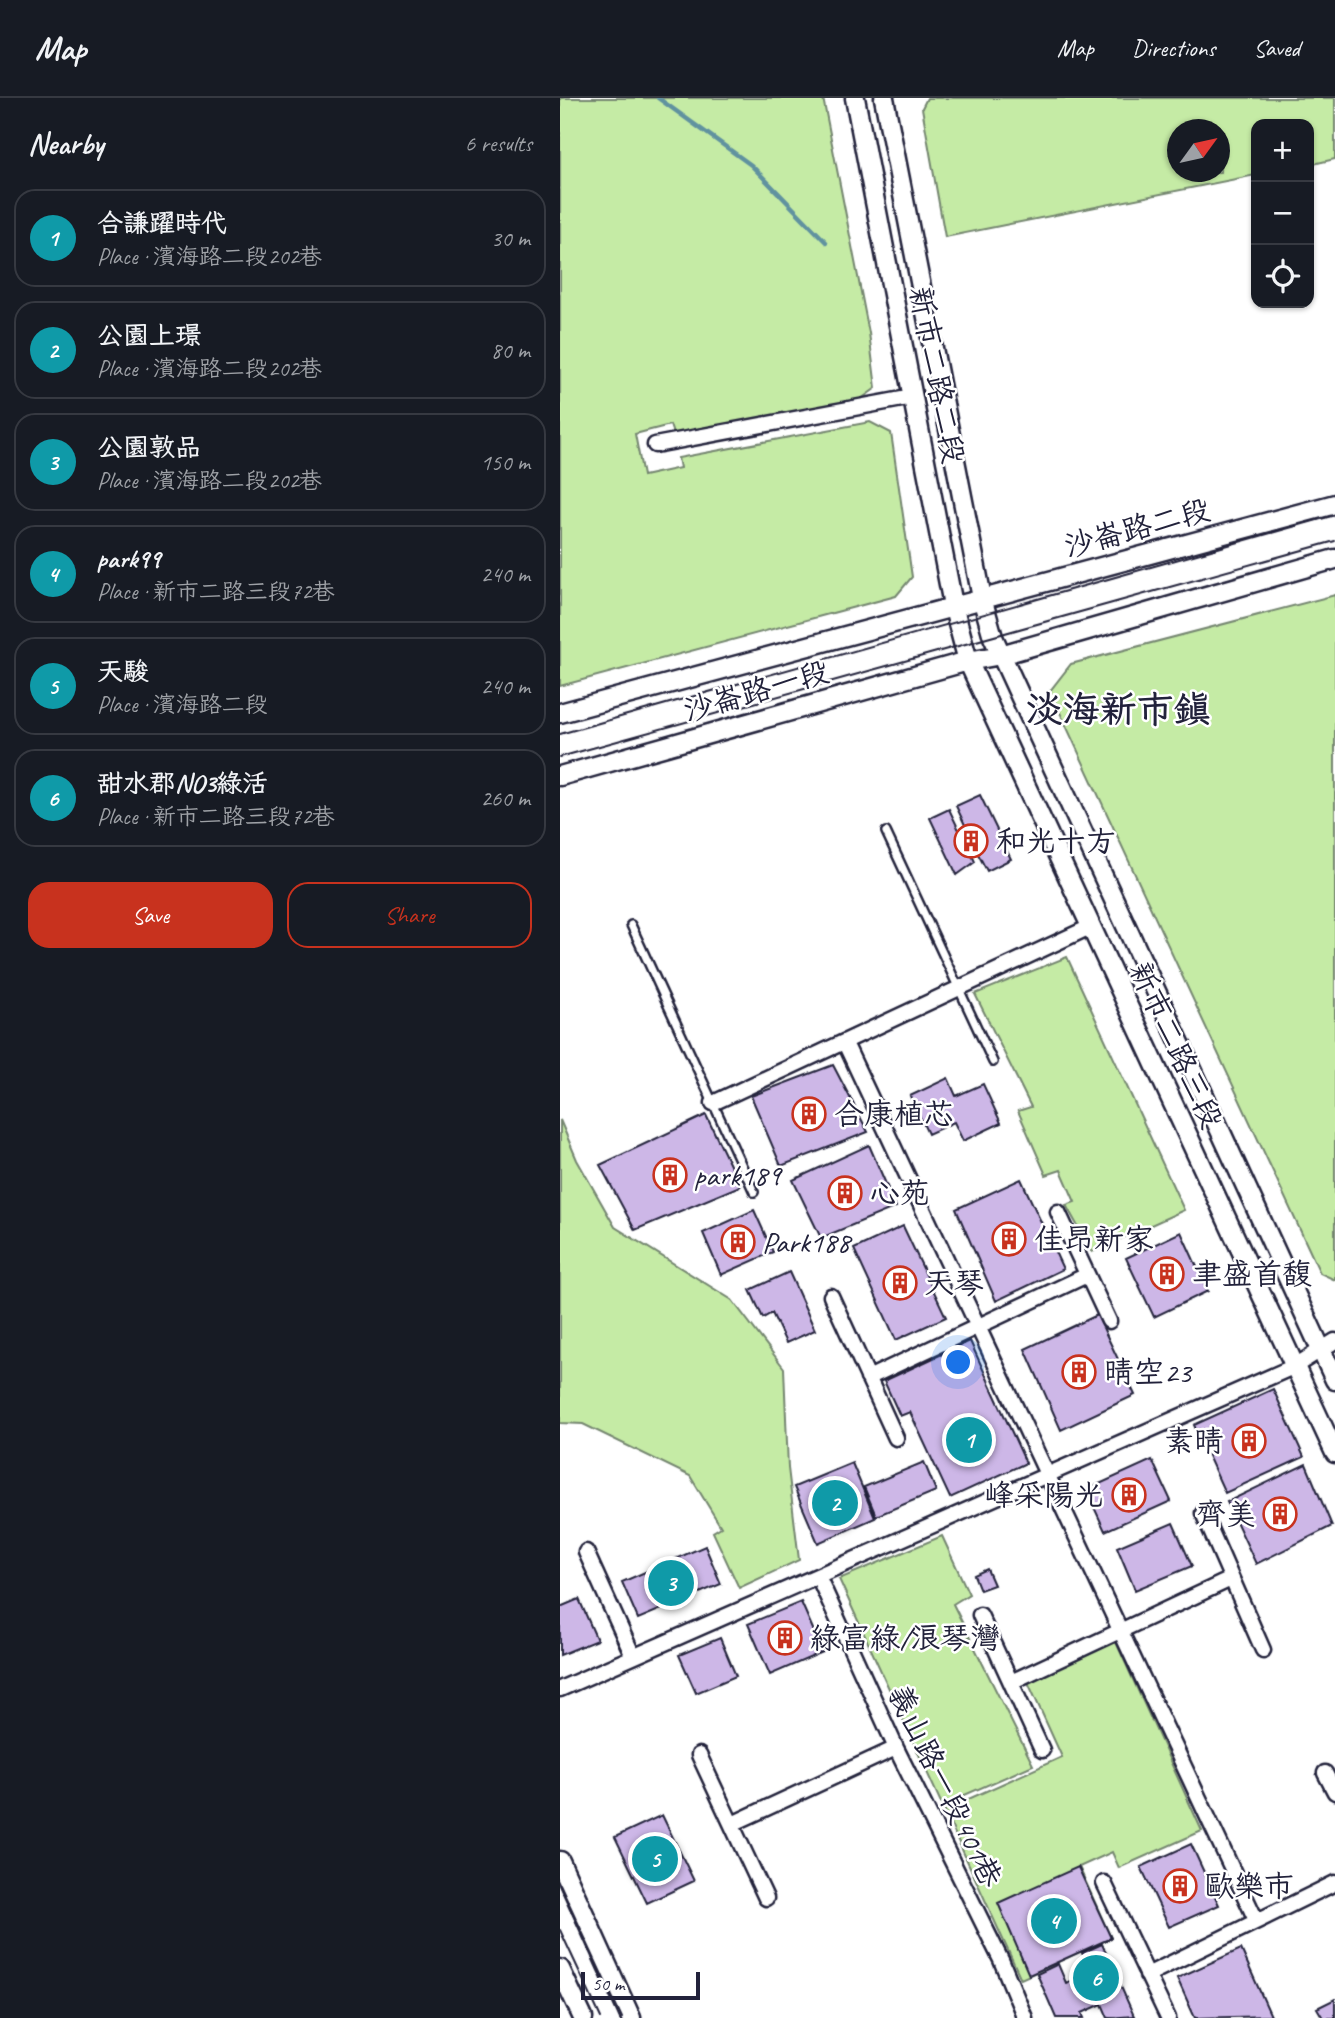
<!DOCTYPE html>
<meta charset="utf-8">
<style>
:root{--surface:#171b24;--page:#242831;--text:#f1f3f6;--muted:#9ea1a6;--line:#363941;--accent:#c8321e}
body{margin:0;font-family:Caveat,"LXGW WenKai TC",sans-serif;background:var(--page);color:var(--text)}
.controls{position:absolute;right:21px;top:21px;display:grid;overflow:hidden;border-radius:14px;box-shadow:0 2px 5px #0004}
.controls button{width:63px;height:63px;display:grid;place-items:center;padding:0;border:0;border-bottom:2px solid var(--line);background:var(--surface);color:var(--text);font:35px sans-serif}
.compass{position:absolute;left:607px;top:21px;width:63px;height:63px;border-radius:50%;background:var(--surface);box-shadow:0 2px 5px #0004;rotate:57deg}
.scale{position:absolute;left:21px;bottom:18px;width:119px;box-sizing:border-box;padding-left:7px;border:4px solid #22223b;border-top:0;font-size:19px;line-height:24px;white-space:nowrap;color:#22223b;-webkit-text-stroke:5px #fff;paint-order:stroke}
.you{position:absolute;left:399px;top:1265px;width:24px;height:24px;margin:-18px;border:5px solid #fff;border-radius:50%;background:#1a73e8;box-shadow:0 0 0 10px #1a73e833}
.badge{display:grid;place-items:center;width:46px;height:46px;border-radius:50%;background:var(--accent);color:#fff;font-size:23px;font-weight:700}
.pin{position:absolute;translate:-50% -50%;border:4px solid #fff;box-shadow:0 2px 7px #0006}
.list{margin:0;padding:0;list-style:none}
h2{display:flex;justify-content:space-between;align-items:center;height:91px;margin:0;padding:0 28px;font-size:30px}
h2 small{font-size:23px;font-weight:400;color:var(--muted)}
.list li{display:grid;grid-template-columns:46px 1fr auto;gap:21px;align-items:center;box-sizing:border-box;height:98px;margin:0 14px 14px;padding:0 14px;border:2px solid var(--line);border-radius:21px}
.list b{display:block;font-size:26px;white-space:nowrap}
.list p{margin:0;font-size:23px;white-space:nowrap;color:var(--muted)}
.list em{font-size:23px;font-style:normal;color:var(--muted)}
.actions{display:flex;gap:14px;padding:21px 28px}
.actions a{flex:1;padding:16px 0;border:2px solid var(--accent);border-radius:21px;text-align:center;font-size:24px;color:var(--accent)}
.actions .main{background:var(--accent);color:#fff}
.icon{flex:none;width:38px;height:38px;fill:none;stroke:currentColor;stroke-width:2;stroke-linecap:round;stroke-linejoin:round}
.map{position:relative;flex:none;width:775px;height:1920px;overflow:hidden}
header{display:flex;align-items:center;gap:42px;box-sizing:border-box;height:98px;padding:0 35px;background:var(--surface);border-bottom:2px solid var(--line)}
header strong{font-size:33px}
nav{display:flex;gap:38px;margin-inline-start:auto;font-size:24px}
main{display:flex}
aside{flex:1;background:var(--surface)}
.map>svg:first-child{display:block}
.green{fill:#c5eba5;stroke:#748670;stroke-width:2;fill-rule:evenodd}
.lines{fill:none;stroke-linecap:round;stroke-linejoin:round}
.stream{stroke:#61929f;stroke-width:4.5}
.building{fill:#cdb7e7;stroke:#22223b;stroke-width:2}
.service-casing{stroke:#22223b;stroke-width:12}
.minor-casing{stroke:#22223b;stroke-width:19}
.tertiary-casing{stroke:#22223b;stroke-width:23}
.service{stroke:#fff;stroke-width:7}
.minor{stroke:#fff;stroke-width:14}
.tertiary{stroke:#fff;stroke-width:18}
.tram{stroke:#22223b;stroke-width:2}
.labels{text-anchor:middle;stroke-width:5;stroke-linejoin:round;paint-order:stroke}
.street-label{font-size:30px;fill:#22223b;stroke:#fff}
.poi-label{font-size:30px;fill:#22223b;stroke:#fff;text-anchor:start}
.district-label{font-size:37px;font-weight:bold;fill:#22223b;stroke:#fff}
</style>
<header>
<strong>Map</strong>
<nav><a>Map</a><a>Directions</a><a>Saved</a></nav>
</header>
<main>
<aside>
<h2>Nearby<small>6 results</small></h2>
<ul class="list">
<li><span class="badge" style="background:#0f9aa8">1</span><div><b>合謙躍時代</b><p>Place · 濱海路二段202巷</p></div><em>30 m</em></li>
<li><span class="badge" style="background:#0f9aa8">2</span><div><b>公園上璟</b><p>Place · 濱海路二段202巷</p></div><em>80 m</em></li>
<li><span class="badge" style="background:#0f9aa8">3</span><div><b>公園敦品</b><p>Place · 濱海路二段202巷</p></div><em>150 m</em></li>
<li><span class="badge" style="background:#0f9aa8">4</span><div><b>park99</b><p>Place · 新市二路三段72巷</p></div><em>240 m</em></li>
<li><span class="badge" style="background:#0f9aa8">5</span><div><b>天駿</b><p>Place · 濱海路二段</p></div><em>240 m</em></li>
<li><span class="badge" style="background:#0f9aa8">6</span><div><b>甜水郡NO3綠活</b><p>Place · 新市二路三段72巷</p></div><em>260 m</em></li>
</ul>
<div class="actions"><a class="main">Save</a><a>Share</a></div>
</aside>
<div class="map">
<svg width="775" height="1920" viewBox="0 0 775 1920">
<rect width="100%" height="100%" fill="#fff"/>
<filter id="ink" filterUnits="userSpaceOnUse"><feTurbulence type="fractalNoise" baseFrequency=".0143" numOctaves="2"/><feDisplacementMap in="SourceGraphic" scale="14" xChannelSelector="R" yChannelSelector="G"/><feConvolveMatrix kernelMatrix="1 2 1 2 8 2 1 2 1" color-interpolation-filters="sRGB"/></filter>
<g filter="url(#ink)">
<path class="green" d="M0 0H263L309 235 316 290 301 301 113 336 110 327 75 336 83 378 120 370 118 360 310 324 331 335 352 479 336 498 0 588Z
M367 0H775V61L749 67V26H696V77L385 139 362 10ZM618 32H660V74H618Z
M775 497V1182L760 1175 490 593 511 566Z
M507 859 624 1112 532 1154 506 1107 515 1104 501 1072 486 1077 458 1013 471 1009 415 896Z
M0 1022 17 1062 55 1129 172 1202 224 1270 228 1370 239 1462 179 1490 153 1434 161 1429 130 1378 23 1326 0 1325Z
M382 1438 409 1496 393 1506 473 1667 382 1707 279 1481Z
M555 1542 642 1733 559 1770 552 1754 519 1769 551 1840 461 1881 384 1712 502 1659 467 1582Z"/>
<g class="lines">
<path class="stream" d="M98 0 191 67 266 144"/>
</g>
<path class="building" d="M420 697 451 761 427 773 417 754 412 757 415 764 397 777 370 720 389 711 399 732 406 729 396 708Z
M273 967 308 1034 221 1068 191 998Z
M388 980 396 998 423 986 441 1025 403 1043 394 1024 368 1036 350 998Z
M146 1017 180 1088 75 1132 40 1067Z
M309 1047 336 1109 261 1140 233 1082Z
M461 1081 503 1171 436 1203 396 1111Z
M194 1112 213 1154 161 1177 143 1135Z
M343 1128 386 1219 336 1242 294 1151Z
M621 1134 648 1193 594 1219 566 1160Z
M229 1174 255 1232 226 1245 212 1215 203 1220 190 1192Z
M537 1217 575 1297 501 1332 465 1251Z
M410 1243 466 1365 390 1400 350 1314 340 1318 324 1283Z
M713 1291 744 1359 665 1395 634 1327Z
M592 1362 611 1403 545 1433 526 1392Z
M364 1364 376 1393 316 1418 304 1389Z
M292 1365 315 1420 258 1445 234 1389Z
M746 1366 772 1428 696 1466 667 1404Z
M613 1425 632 1468 575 1492 557 1449Z
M145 1448 161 1486 78 1521 62 1484Z
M427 1471 434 1487 420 1492 414 1477Z
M19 1501 37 1542 0 1557V1509Z
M241 1504 263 1554 210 1577 188 1526Z
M160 1540 176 1578 136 1595 119 1557Z
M102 1717 134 1783 87 1805 55 1739Z
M631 1746 659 1807 609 1829 581 1769Z
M518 1769 551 1840 469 1877 438 1805Z
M542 1846 574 1918 548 1920 542 1906 522 1915 524 1920H496L477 1876 498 1866 506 1885 531 1874 522 1855Z
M681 1851 711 1918 635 1920 617 1880Z
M775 1901V1920H763L757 1910Z"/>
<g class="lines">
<defs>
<path id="service" d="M326 734 433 964
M71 827 194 1094"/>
<path id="minor" d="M95 347 353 299
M285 945 696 1822
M153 1005 530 829
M498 1114 549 1223
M271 1198 336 1340
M308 1280 527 1177
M643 1415 703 1552
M26 1454 73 1558
M258 1478 336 1650 441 1862 465 1920
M420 1517 482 1652
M451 1584 671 1481
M0 1591 735 1268 775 1243
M139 1657 206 1800
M765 1675 775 1694
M172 1726 336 1650
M544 1785 608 1920
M587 1877 775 1785"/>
<path id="tertiary" d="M295 0 393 507 408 563 775 1355
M324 0 422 500 433 539 775 1282
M0 615 775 406
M0 678 408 563 441 557 775 461
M0 1763 71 1920
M0 1871 23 1920"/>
</defs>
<use href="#service" class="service-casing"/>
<use href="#minor" class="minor-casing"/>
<use href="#tertiary" class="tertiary-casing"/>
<use href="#service" class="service"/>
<use href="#minor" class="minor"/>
<use href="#tertiary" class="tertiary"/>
<path class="tram" d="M0 636 775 417
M0 659 775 443
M0 1786 62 1920
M0 1832 41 1920"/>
</g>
</g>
<defs>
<symbol id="building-ring" viewBox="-11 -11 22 22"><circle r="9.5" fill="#fff" stroke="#c8321e" stroke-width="1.5"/><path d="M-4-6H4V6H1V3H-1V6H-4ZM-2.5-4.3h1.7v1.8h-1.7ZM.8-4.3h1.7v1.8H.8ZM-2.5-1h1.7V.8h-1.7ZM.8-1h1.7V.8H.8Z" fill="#c8321e"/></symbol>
</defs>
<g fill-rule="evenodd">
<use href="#building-ring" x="392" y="724" width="38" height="38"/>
<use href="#building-ring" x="230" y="997" width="38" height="38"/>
<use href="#building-ring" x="91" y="1058" width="38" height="38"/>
<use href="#building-ring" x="266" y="1076" width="38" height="38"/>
<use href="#building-ring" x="430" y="1122" width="38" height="38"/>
<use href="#building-ring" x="159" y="1125" width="38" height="38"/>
<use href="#building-ring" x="588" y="1157" width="38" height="38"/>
<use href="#building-ring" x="321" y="1166" width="38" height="38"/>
<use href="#building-ring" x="500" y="1255" width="38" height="38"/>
<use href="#building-ring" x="670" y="1324" width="38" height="38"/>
<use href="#building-ring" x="550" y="1378" width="38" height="38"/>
<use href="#building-ring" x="701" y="1397" width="38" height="38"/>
<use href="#building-ring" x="206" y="1521" width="38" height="38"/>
<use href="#building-ring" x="601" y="1769" width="38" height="38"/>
</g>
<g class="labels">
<g class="street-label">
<text transform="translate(377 277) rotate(79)" y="10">新市二路二段</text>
<text transform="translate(577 430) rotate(-15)" y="10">沙崙路二段</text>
<text transform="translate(196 593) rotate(-16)" y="10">沙崙路一段</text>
<text transform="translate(616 947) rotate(65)" y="10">新市二路三段</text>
<text transform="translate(385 1688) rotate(64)" y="10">義山路一段401巷</text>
</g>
<g class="poi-label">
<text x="436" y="753">和光十方</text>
<text x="274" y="1026">合康植芯</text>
<text x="134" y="1087">park189</text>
<text x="310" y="1105">心苑</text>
<text x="474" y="1151">佳昂新家</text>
<text x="202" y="1154">Park188</text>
<text x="632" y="1186">聿盛首馥</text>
<text x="364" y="1195">天琴</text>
<text x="544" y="1284">晴空23</text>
<text x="664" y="1353" text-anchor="end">素晴</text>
<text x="544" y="1407" text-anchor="end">峰采陽光</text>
<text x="696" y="1426" text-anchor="end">齊美</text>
<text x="250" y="1550">綠富綠/浪琴灣</text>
<text x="644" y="1798">歐樂市</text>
</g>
<g class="district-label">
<text x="558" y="624">淡海新市鎮</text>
</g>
</g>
</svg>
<div class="controls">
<button>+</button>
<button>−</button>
<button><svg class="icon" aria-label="locate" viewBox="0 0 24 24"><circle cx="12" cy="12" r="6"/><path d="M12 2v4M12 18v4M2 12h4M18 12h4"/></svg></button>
</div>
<svg class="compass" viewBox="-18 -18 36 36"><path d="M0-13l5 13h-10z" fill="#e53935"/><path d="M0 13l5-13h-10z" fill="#9ea1a6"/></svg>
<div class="scale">50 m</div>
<div class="you"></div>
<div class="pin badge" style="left:409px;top:1342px;background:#0f9aa8">1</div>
<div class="pin badge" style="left:275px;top:1405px;background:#0f9aa8">2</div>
<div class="pin badge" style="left:111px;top:1485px;background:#0f9aa8">3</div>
<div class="pin badge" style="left:494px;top:1823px;background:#0f9aa8">4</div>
<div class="pin badge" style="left:95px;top:1761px;background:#0f9aa8">5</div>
<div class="pin badge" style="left:536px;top:1880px;background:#0f9aa8">6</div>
</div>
</main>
